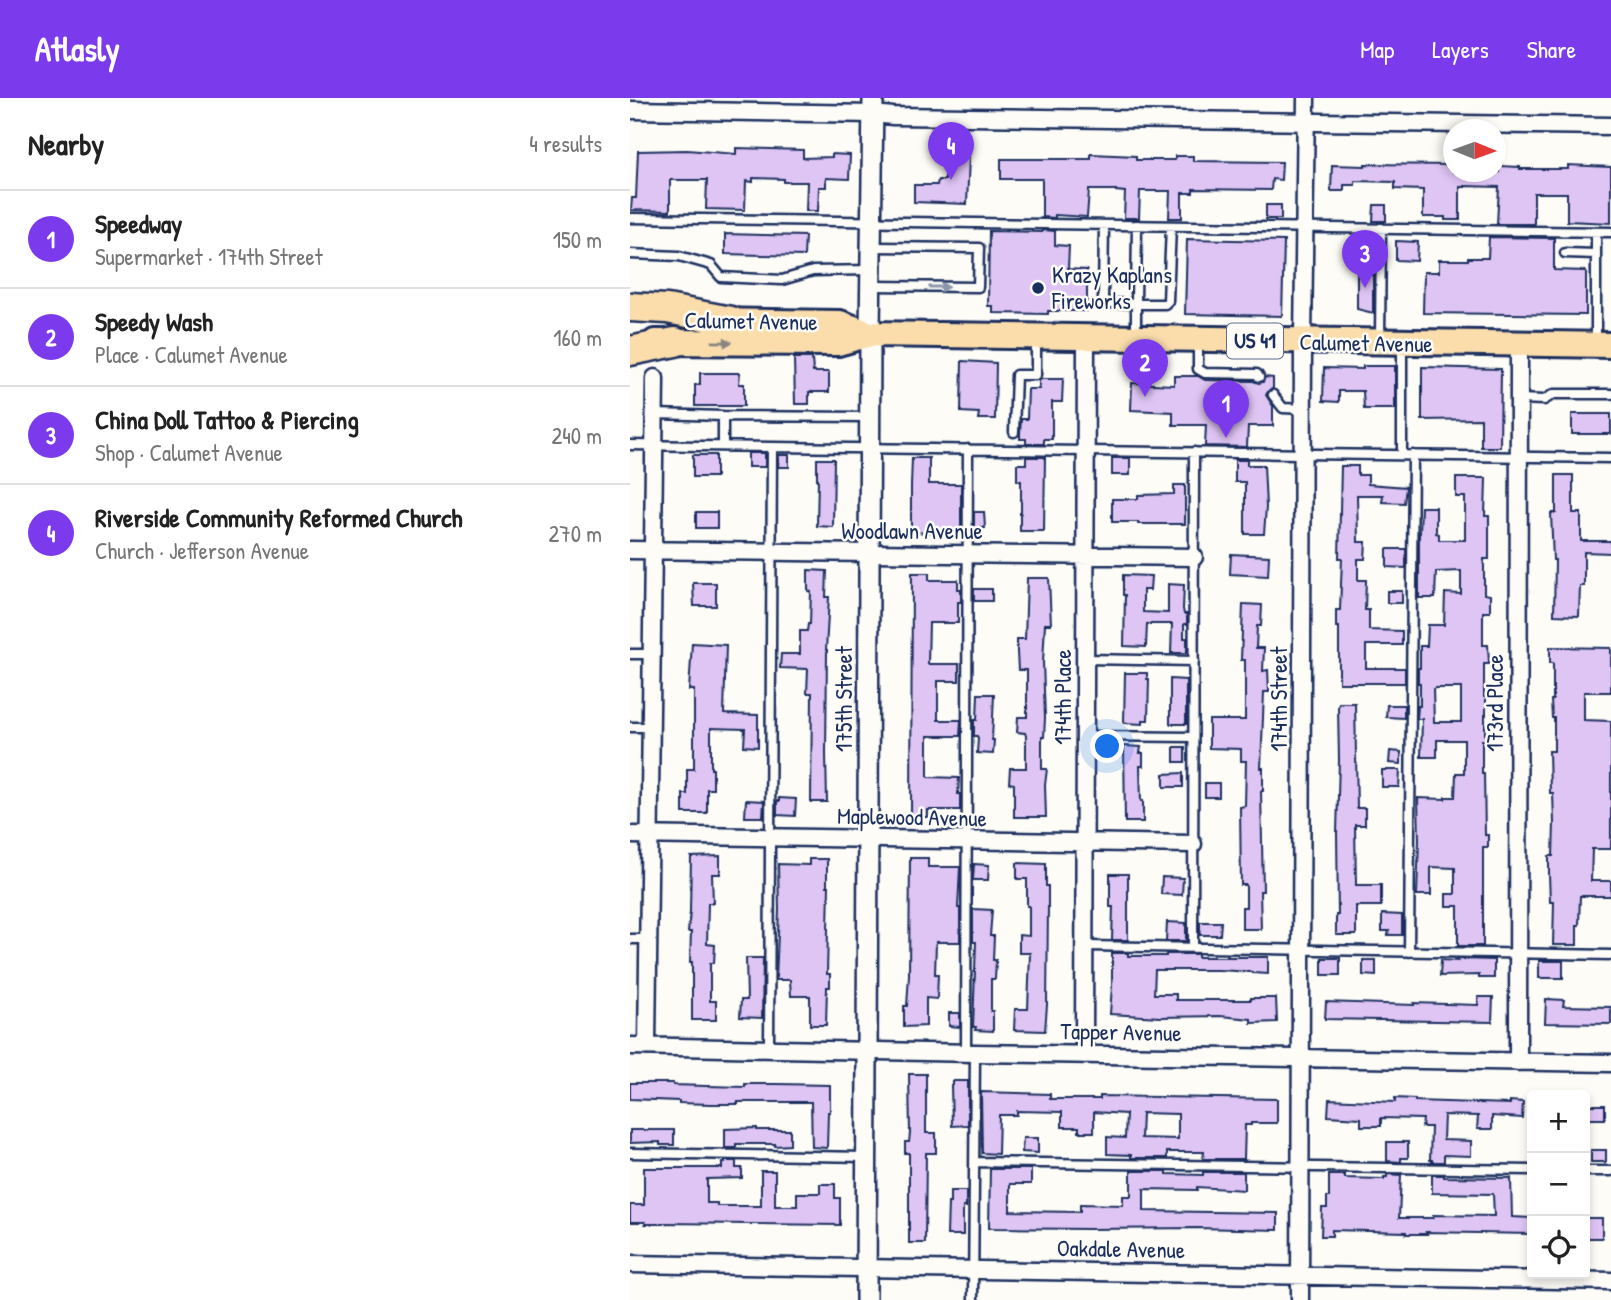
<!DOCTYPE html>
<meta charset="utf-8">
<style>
:root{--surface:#fff;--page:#f6f6f6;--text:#222;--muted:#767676;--line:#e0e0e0;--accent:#7c3aed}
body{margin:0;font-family:"Patrick Hand",sans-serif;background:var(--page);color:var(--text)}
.controls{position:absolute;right:21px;bottom:21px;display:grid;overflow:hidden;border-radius:7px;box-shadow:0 4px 10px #0003}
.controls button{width:63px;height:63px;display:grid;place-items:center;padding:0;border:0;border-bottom:2px solid var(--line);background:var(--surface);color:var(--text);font:35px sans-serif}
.compass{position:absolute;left:813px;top:21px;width:63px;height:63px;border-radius:50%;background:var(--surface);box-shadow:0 4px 10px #0003;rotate:91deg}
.you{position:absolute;left:478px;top:649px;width:24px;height:24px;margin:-18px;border:5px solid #fff;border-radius:50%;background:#1a73e8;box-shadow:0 0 0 10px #1a73e833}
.badge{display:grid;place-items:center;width:46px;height:46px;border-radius:50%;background:var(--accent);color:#fff;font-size:23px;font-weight:700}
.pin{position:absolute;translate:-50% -58px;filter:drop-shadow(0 2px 4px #0008)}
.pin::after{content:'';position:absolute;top:37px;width:24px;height:21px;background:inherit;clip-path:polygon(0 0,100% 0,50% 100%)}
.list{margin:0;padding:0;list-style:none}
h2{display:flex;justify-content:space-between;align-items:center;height:91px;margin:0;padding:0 28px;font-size:30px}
h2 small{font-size:23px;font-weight:400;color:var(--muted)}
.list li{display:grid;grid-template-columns:46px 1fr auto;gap:21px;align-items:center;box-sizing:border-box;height:98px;padding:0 28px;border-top:2px solid var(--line)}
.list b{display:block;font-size:26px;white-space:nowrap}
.list p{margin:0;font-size:23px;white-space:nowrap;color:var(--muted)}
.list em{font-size:23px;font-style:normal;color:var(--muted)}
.icon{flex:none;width:38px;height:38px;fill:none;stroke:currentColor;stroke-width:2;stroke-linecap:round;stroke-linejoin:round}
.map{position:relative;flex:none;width:981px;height:1202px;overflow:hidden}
header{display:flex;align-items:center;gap:42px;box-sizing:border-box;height:98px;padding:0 35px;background:var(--accent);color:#fff}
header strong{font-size:33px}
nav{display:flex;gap:38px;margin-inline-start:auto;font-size:24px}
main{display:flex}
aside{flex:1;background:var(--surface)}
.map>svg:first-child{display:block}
.building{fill:#dfc5f4;stroke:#1b2f5e;stroke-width:2;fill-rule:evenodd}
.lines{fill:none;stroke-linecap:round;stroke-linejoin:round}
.service-casing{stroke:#1b2f5e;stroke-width:13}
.minor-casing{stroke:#1b2f5e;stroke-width:21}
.tertiary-casing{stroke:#1b2f5e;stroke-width:24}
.primary-casing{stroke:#1b2f5e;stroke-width:30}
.motorway-casing{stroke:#1b2f5e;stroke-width:33}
.service{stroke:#fdfcf7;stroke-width:8}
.minor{stroke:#fdfcf7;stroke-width:16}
.tertiary{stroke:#fdfcf7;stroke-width:19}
.primary{stroke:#faddab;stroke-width:24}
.motorway{stroke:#faddab;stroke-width:28}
.oneway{fill:#8c96aa}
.oneway2{fill:#8a8684}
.poi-dot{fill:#1b2f5e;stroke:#fdfcf7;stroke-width:2.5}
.labels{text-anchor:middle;stroke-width:5;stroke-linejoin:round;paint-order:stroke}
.shield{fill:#fdfcf7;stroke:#5f6c8c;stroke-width:2}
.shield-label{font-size:21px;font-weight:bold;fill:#1b2f5e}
.poi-label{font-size:23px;fill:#1b2f5e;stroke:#fdfcf7;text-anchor:start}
.street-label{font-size:23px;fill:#1b2f5e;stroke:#fdfcf7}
</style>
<header>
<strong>Atlasly</strong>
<nav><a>Map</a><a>Layers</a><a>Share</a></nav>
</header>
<main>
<aside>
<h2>Nearby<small>4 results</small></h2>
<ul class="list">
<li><span class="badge">1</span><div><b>Speedway</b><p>Supermarket · 174th Street</p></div><em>150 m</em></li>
<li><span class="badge">2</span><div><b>Speedy Wash</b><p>Place · Calumet Avenue</p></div><em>160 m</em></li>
<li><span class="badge">3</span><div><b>China Doll Tattoo &amp; Piercing</b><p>Shop · Calumet Avenue</p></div><em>240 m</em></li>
<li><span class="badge">4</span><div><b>Riverside Community Reformed Church</b><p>Church · Jefferson Avenue</p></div><em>270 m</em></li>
</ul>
</aside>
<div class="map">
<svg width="981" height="1202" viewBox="0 0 981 1202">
<rect width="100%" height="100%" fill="#fdfcf7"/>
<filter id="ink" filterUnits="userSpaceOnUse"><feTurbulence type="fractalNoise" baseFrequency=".0143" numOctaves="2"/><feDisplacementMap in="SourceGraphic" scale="14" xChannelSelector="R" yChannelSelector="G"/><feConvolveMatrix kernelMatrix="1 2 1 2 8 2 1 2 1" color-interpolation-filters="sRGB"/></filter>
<g filter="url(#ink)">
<path class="building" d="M106 50 173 52V60L202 59V56L220 57 219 81 196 80V89H189L188 113H176L177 84H154V81L123 80V84L116 83 115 112 76 111 77 82H40V113L1 112 2 100H6L8 53 57 52 106 56Z
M461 56 506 58V62H545V58H563V63L652 64 651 82 642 81 641 92 563 91V95H552V120H539L540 93H510L509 120H494L495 94 486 93V92H459L457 119 425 117V120L412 119V81H371V61H461Z
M316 57 339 58 337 106 284 104V87H307L308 82H315Z
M735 66 823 67V74H869V68L890 69V71H938V67L981 69V125L937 123V95H904V126H867L869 89 835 88V89H830V122H815V119H793V92L765 91V84L725 83V87H714V93H701L702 67 735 68Z
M636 107H651V121H636Z
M744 107H756V123H743Z
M412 132 425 133V147L439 148 438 171 457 172V213H418V216L363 215V208H358L359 133 412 134Z
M95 136 175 138 174 158 95 156Z
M859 139 924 140V172L956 173V217L793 215 794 174H809V162H838V160H858Z
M557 141 654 143 652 218 555 216Z
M766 143 788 144 787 163 766 162Z
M727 168 743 169V215L727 211Z
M164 260H182L183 274H199V294H179V306H165Z
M332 263 366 265 365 321H348L349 315 331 314Z
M733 268H765V311H734L733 293H709V304L693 303 694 270 733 271Z
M792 269 871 271 870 349H851V321L792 322Z
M70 275H110L109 286H114V308H65V287H70Z
M544 278H568L575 282 623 283 629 285 633 284 635 279 643 280V291L639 292 636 297 643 308V328H618L617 349 575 348 576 327H543V314L501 312 502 285 544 287Z
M411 281H433L432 304H422V341H414V346H396V341H390V335L391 321H397L398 291H409V283Z
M942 316H981V336H942Z
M118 355H135V369H118Z
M63 357H86V379H63Z
M149 357H159V369H148Z
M396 359H415L414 433H390V415H391V383H387V366H396Z
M282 360H299V386H331V431L330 432H303V435L281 434V388Z
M482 360H500V377H482Z
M187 361H204L203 429 187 428 188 381H187Z
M605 362H617V367H634L636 409 634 436H615V384H605Z
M711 368H728V377H738V386L776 389 774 405 752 404 753 397H727L728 444H736L735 461H728V482H736L735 512H739V532L772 533V547H736V570H775V585H709V529H706V512H710L712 460H709Z
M926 377H943V415H951V443H981V455L954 454V488H950L949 518 924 517 925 462H923L921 415H926Z
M826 380H856L855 418H859V461H854V496L860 497V514H853V547H858L859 566H854V599H856V617H855V642H852V676H854L855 737H858V749H853V848H828V808H816V796H825V770L801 769V797H787L789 742 788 700 815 701V699H825L826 675H834V642H807V659H791L792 621H787L788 608H790V585H788V570H790V548H797L798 527H814L815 495 831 496V473L806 474 805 500H789V435H790L791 409H806V435L809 436V442H835V399H826ZM805 590H831V624H804L803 591Z
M544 387H555V426H508V424H482V401H508V397L544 396Z
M66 414H87V430H66Z
M344 414H354L355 430H344Z
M757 451H776V470L757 469Z
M601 456 639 458 638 478 600 476Z
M178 472 197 473 196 499H199L196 552H197L196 656 197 704H181L182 595H177L178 571 150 570 151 556H170V533H177L178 526H180L181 494 178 493Z
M282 475H299V482H328V491H331V504H328V525H299L298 566H329V583H308V622H331L330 638H298V679L329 680 328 696H330V712H298V719H281Z
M493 477 521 478 520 492H513V514L538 515V486L554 487 553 511 554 516H557V526H554V540H557V555H541L542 526H517L516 549 494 548 495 497H493Z
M397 480H419L421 526H415L413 564 415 620 414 639H412V671H417L415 687 416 719H384V686L379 685 380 670H396V638L395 635 387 634 388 619H397V572H388L387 554V541H395Z
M63 485H86V508H64Z
M344 491H362V503H344Z
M757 493H772V505H757Z
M613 506 632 507 631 528H627L626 550H634L633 573 638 572 639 594H634L631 670H633V693H631L633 793H630L631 831H612V809H616V787H611L610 709 615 708 616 663H611V651L579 650V622H615V562H611Z
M62 545 96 547 94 616 128 617V649L114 648 115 631 81 630V671H83V691H77V715H53V696H57V671H64V592H59Z
M920 549 981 550V594H954V622L981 623V751H962L961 783H981V798H950L949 827H947V847H923L924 804H920L919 776V758H923L924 725 923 695H920L919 653H924V620H922L921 602H923V565H920Z
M495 575H517V581H519L518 622H513V626L494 625Z
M540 581 556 582V626H540Z
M348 596H364L362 642H364L363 656 347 655 348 640 347 638H344V622H347Z
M709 605H725L727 710H735V727H725L726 787H751V808H726V837H706V817H708L707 735 709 662 708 609Z
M757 607H774V620L756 619Z
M494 648 511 649 510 655H513V668H510L511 703H513V724H495Z
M544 649H555V664H544Z
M760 653 771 654V666L759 665Z
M752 672H770L769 689H752Z
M553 675V689H534V676Z
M575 685H589V699H575Z
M149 700 166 701 165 718 147 717V703H149Z
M116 702 134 703 133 719H115Z
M90 758V776H82L83 805H78L77 846 85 847 84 865H80V903H86V922H62V864H60L61 834H58L60 814 61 759Z
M280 760H298V769H330L328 810H330V844H306L305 876H308L307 901 296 900V928L274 929V908H277L279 877Z
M179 761H197V788H199L197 876H200V889H197L196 927H180V898H161L160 882H146L149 812 148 766 179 767Z
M387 765 416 766V788H418V808L417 907 415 933 384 932 385 911H398L400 855H389V837L399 838V808H397V781H387Z
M344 766 359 767 358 782H343Z
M480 776H498V842H482L483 809H480Z
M532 779 553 780 552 797 531 796Z
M343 811 362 812 360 838H364L363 862H366L365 881H361V913H363V933L345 932 346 929H343L346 844H343Z
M752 816 772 817V837H758L759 833H752Z
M537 824 556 825V843H536Z
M570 824H591L590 837H570Z
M482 855H498V858H536V856H568V859H638V876L622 875V874L588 872H525L524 896H546V902H621V900H646L647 924 621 925V921L590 918 530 919 480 916 482 888Z
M116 860H133L132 920 110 919 111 902H117Z
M692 860H710V877H692Z
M828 861 864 862V880H849V877L810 878 811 862 828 863Z
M733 862H746V878L733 877Z
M909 863H933V880H909Z
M848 899H863L862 924 695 921 696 904 784 907V905L848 907Z
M916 901 934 902 933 908 981 909V926L915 925Z
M319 915H330V929L319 928Z
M279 976H296V1035H306V1055H296L295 1145H279V1055H275V1044H279L280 1035Z
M323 983H338V1027L322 1028 321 987H323Z
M0 985H43V987L76 988 115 989V986H147L200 987V1014H198L197 1050 182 1049 181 1004H108V1006H81L49 1005V1003L0 1001Z
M351 994 420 996V1001H470V998L647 1001V1025H621V1027H615L614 1061H573L574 1054H537V1060H501V1057L477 1056V1039L495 1040 496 1016 464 1014V1034H449V1029H432V1014L387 1013V1017H369L368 1056 352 1055ZM512 1015 548 1016V1041L511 1040Z
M765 1000 785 1001V1003L880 1006V1003L893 1004 892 1020 862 1018V1031H847L848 1018 814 1017 813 1042 841 1043V1058L814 1057V1064H802V1062H800L801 1029H792L793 1021 751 1020V1028H731V1020L698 1018 699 1001 765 1004Z
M958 1007H975V1021H958Z
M127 1030V1032H160V1047L145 1048V1046H106V1050H95V1031Z
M0 1032H44V1047H30V1044L0 1045Z
M393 1040H408V1055L392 1054Z
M757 1044H778V1060H771V1064L757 1063Z
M961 1052H976V1064H961Z
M95 1063H106V1070H112V1080L77 1081V1105H87V1108H131V1073H145V1108H167V1095H190V1086H205V1100H210V1127L34 1125 33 1126H15V1124H0V1107H14V1070H92V1065H95Z
M360 1071H401V1086H380V1113L450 1114V1106L493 1107V1098H501V1073H537V1076L573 1077V1074H614V1092L567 1089V1092L514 1091V1113L648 1115V1132L567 1130 460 1131 359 1130Z
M757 1076 771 1077 769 1120H803V1117L864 1118 863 1096 802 1095V1077H814V1079L881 1080 882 1119 902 1120V1136L796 1134 797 1136H776V1134L702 1132V1138H691L692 1110H697V1099H699V1077H715V1080L754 1081V1079H757Z
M320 1093H336V1109H333V1137H317L318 1105H320Z
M955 1120H972V1140H955Z"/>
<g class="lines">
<defs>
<path id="service" d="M0 120 981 134
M474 127 473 201 478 205 506 206 507 127
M935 155 966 156
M0 156 49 158 81 167 91 179 152 182 183 173 241 172
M241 188 348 189 349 150 243 149
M506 238V206H535L538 203 541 128
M750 242 751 130
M966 243V134
M568 245V271L575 275 627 276 629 279
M643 297 653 310 673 311
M889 301 914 302 924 296H981
M25 316 93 318V348
M93 318 239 319
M384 334 386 277H406V242
M0 347 981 360
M772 357V248
M0 556H22
M456 561 564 563
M0 629H21
M456 638 563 639
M0 841H18
M456 848 981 857
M563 850 564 354
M779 854 783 357
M139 950 142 349
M336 955 338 351
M0 1055 235 1059
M344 1064 902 1072
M955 1073H981
M343 1202 345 955"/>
<path id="minor" d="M0 12 243 16 263 18 981 28
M0 452 564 459
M0 737 563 746
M0 948 345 955 981 965
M17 948 25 280
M454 957 456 240
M888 964 889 247
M0 1166 981 1183
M670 1202 673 244 676 0"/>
<path id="tertiary" d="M236 1202 240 236 243 0"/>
<path id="primary" d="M81 223 210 225 240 236
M25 244 208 245 240 236 981 247"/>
<path id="motorway" d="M0 209 37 211 101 223
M0 253 45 244"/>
</defs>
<use href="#service" class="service-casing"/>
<use href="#minor" class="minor-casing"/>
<use href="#tertiary" class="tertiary-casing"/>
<use href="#primary" class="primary-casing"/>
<use href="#motorway" class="motorway-casing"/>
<use href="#service" class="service"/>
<use href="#minor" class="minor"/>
<use href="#tertiary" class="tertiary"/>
<use href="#primary" class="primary"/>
<use href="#motorway" class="motorway"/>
</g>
<defs><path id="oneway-solid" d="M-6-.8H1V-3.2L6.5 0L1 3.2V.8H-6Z" transform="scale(1.75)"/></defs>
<use class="oneway" href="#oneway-solid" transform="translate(309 189)"/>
<use class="oneway2" href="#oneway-solid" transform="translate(92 244) rotate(1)"/>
</g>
<circle class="poi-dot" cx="408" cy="190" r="7"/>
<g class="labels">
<rect class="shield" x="597" y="225.5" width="56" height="35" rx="5"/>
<g class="shield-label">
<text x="625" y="250">US 41</text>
</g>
<g class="poi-label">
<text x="422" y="185">Krazy Kaplans<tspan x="422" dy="26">Fireworks</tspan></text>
</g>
<g class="street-label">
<text transform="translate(121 223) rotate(1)" y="8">Calumet Avenue</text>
<text transform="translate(736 245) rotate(1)" y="8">Calumet Avenue</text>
<text x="282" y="441">Woodlawn Avenue</text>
<text transform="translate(433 599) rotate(-90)" y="8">174th Place</text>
<text transform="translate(214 601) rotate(-90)" y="8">175th Street</text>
<text transform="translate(649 601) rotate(-90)" y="8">174th Street</text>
<text transform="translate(865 605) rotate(-90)" y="8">173rd Place</text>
<text transform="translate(282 719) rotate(1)" y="8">Maplewood Avenue</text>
<text transform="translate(491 934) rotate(1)" y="8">Tapper Avenue</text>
<text transform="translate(491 1151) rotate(1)" y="8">Oakdale Avenue</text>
</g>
</g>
</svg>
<div class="controls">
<button>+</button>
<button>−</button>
<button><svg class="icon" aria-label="locate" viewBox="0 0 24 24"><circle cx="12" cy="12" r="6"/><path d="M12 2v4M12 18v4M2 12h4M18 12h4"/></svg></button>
</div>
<svg class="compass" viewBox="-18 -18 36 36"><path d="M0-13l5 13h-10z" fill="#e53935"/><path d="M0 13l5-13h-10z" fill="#767676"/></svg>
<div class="you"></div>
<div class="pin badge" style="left:596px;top:340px">1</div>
<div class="pin badge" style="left:515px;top:299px">2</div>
<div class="pin badge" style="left:735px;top:190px">3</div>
<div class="pin badge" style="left:321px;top:82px">4</div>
</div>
</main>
